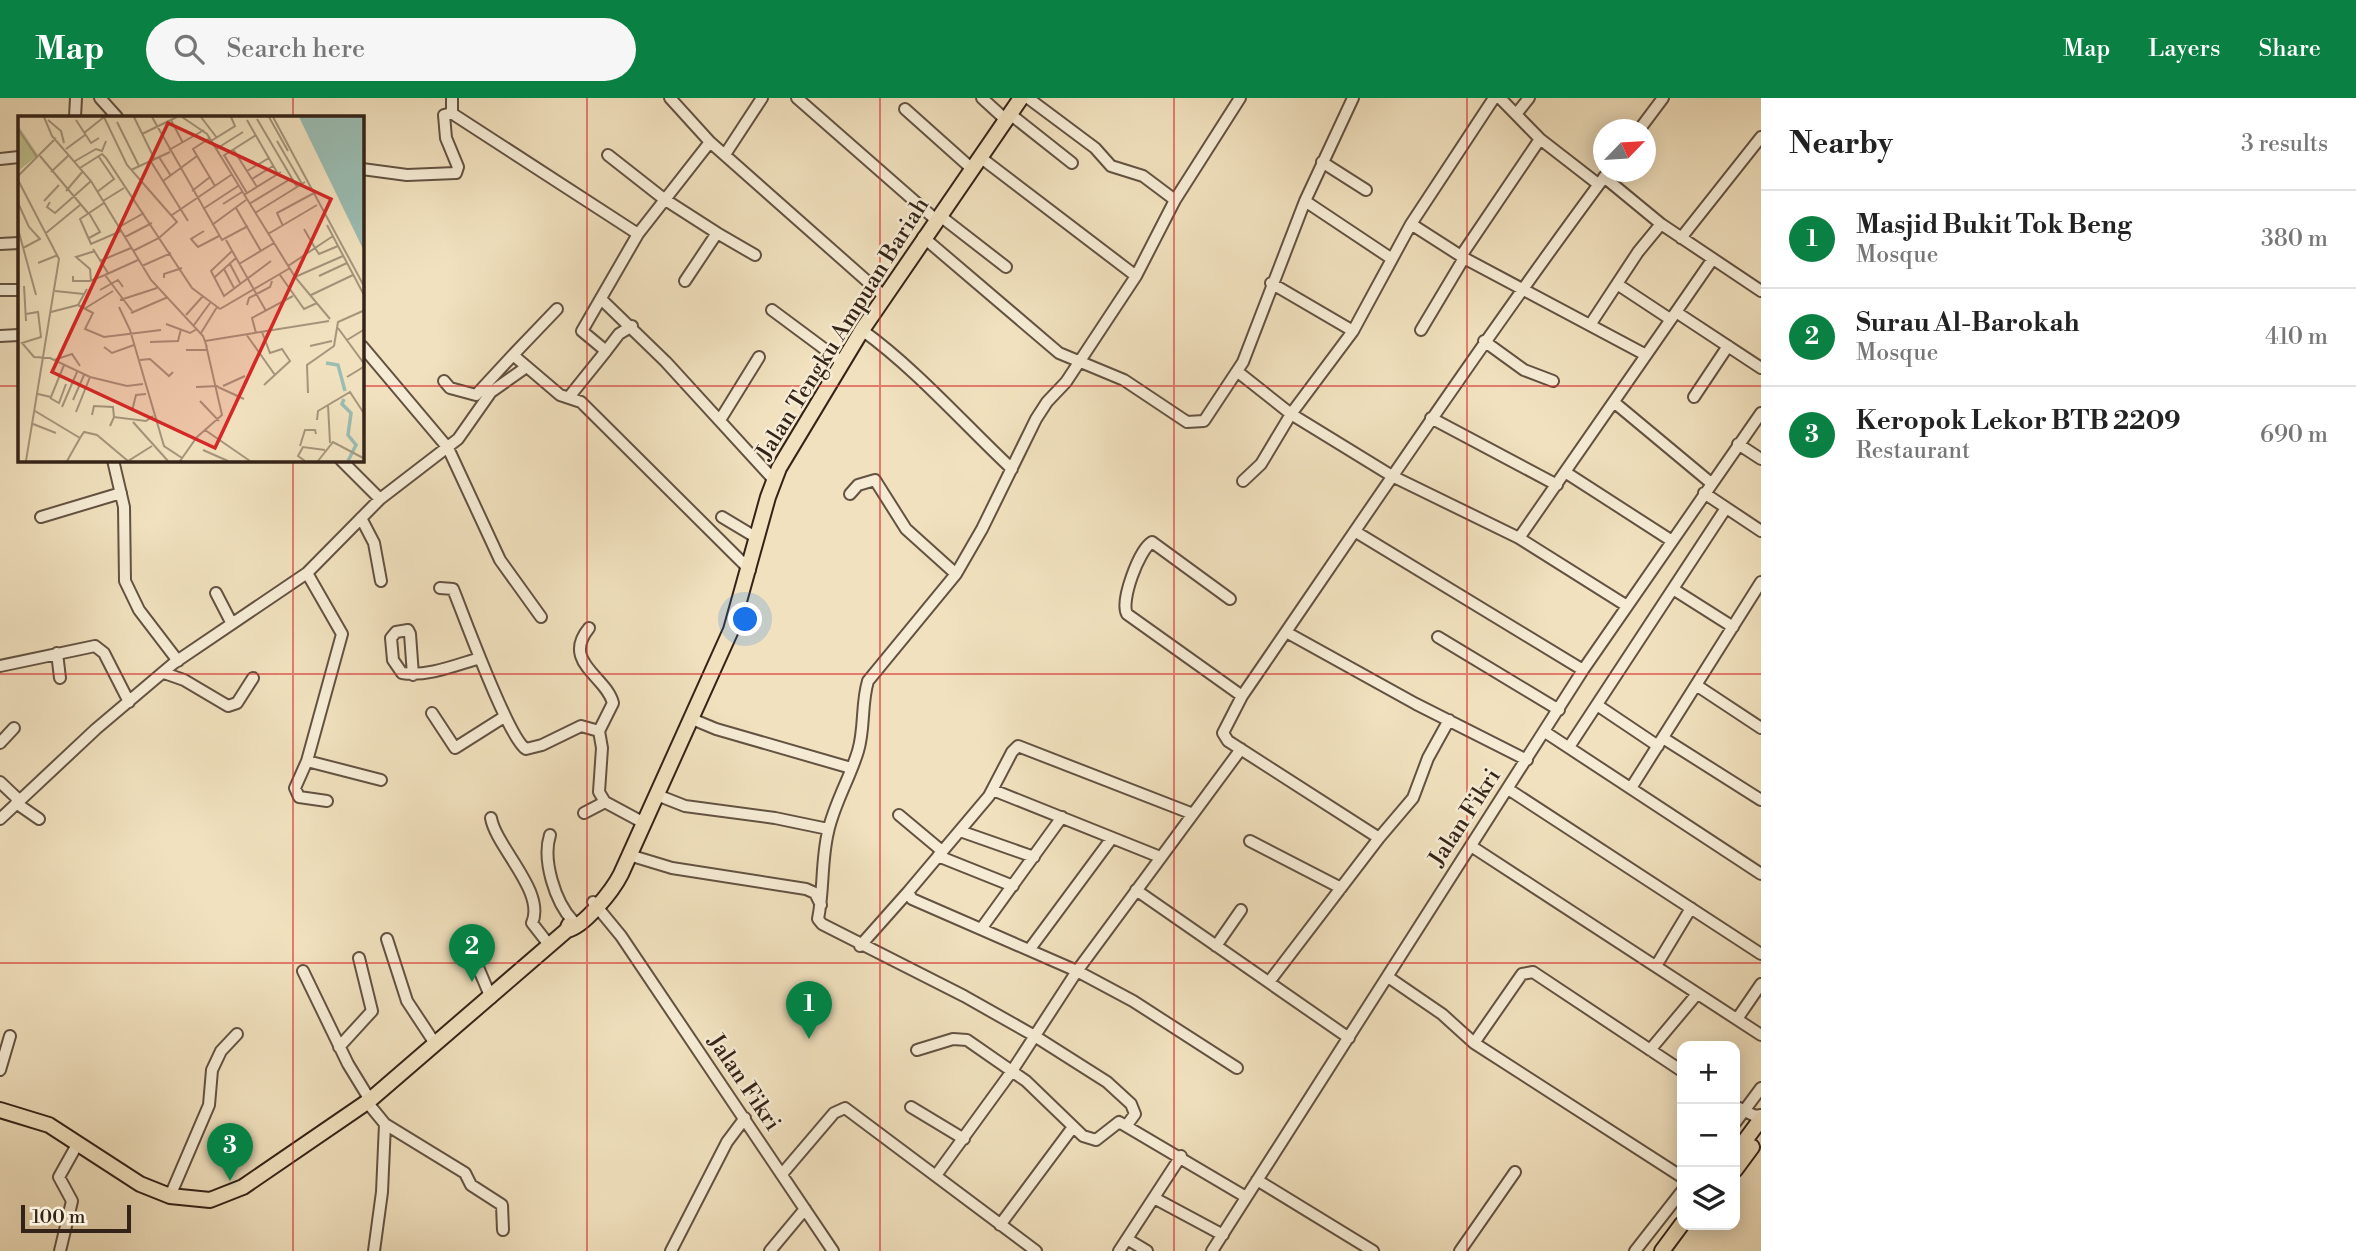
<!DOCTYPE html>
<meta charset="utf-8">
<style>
:root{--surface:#fff;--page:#f6f6f6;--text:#222;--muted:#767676;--line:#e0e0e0;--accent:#0b8043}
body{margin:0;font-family:"Libre Bodoni",serif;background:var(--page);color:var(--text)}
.controls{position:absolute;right:21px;bottom:21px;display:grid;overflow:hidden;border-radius:14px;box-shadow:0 4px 18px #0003}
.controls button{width:63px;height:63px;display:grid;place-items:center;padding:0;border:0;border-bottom:2px solid var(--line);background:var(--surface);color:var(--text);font:35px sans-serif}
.compass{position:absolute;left:1593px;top:21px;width:63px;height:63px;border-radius:50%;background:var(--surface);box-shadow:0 4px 18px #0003;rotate:65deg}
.scale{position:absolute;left:21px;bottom:18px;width:110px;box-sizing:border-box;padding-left:7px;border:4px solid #342318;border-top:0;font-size:19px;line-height:24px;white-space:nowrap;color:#342318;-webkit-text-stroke:5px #f6ecd5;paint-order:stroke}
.you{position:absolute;left:746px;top:522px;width:24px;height:24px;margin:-18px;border:5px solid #fff;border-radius:50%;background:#1a73e8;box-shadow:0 0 0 10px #1a73e833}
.badge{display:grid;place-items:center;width:46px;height:46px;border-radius:50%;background:var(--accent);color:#fff;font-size:23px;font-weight:700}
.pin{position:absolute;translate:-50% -58px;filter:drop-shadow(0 2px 4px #0008)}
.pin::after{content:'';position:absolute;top:37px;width:24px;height:21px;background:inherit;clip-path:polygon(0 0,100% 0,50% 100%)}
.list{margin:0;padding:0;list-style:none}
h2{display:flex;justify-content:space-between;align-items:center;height:91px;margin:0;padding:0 28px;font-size:30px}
h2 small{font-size:23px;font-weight:400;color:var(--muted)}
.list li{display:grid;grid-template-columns:46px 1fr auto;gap:21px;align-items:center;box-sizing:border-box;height:98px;padding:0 28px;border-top:2px solid var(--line)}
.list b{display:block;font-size:26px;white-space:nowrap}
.list p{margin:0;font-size:23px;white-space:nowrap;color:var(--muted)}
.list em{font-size:23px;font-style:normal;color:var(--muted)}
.icon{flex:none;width:38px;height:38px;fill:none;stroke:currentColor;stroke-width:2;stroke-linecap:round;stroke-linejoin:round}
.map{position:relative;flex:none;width:1761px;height:1153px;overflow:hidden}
header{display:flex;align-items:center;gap:42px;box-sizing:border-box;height:98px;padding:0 35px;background:var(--accent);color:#fff}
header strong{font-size:33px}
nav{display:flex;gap:38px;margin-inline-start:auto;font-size:24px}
.search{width:490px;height:63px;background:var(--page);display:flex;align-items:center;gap:18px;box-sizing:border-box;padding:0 24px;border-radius:38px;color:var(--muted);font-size:26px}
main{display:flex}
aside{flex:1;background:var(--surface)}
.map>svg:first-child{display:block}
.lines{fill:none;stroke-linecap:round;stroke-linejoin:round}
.minor-casing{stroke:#635242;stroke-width:14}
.major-casing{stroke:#342318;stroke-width:18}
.minor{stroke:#f6ecd5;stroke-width:10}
.major{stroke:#f1e1be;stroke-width:14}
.grid{fill:none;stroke:#d62828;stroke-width:2;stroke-opacity:0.55}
.labels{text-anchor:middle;stroke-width:5;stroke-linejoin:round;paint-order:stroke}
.street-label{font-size:23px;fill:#342318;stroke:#f6ecd5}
.inset-river{fill:none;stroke:#9bbdb3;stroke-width:3.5}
.inset-road{fill:none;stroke:#a5957c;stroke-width:2}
.view{fill:#d62828;fill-opacity:0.15;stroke:#d62828;stroke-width:3.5}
.inset-edge{fill:none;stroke:#342318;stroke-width:3.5}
</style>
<header>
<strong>Map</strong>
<div class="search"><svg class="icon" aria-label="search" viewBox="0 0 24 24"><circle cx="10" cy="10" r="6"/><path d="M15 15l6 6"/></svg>Search here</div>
<nav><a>Map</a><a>Layers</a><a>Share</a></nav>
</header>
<main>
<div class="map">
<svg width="1761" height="1153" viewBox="0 0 1761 1153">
<rect width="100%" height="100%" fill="#f1e1be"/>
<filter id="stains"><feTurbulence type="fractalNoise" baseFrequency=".00286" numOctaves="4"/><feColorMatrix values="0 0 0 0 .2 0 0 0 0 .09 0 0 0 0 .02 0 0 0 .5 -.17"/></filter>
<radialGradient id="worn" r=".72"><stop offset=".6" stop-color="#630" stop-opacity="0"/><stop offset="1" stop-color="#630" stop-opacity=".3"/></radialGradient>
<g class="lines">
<defs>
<path id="minor" d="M100 0 117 19
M452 0V15L456 18 638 136
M670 0 710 44
M797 0 935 121
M982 0 1006 22
M1028 0 1095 50 1111 68 1143 78 1175 102
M1500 0 1540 41 1598 86
M905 11 971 70
M1517 15 1529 0
M1010 16 1072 65
M75 19 76 0
M1639 32 1663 0
M726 55 762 0
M608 57 664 101 717 135 685 183
M980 59 1136 178
M0 61 19 59
M1322 64 1366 92
M362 71 407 77 456 75 458 69 446 40 444 17 452 15
M1604 79 1661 126 1761 193
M1305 103 1392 161
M939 117 1006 169
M1411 126 1464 160 1646 257
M717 135 755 157
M923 139 1059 255 1124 282 1187 324 1204 323 1243 264 1305 103 1353 0
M1681 140 1761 39
M0 146 19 145
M1461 158 1540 41
M1271 185 1353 233
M1617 186 1670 221
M0 192H19
M601 201 666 264 774 382
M557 211 513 257 560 297 581 304 750 472
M772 212 842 264
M1676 214 1712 162
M1590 227 1638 154 1661 126
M862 232C917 272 962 324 1012 371
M1421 232 1464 160
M0 238 19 237
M1484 243 1524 272 1553 283
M362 248 448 350 500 462 541 519
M606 253 619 236 632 228
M1238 274 1291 316 1392 378 1519 440 1627 508
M444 283 450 290 476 297 513 257
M569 299 606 253 582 233 638 136 710 44 885 199
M1694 299 1728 248
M1615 305 1711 385
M1431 320 1557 387
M720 322 759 259
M1738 346 1761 361
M113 362 124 409 125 483 139 512 178 563
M341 362 380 401
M1565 374 1672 443
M1243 383 1261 366 1291 316 1353 233 1411 126 1494 0
M1704 395 1761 433
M850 396 858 387 875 382 906 431 956 476
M41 419 121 395
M722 419 757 440
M361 420 374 445 381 483
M1356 434 1583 572
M1519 440 1676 214 1761 270
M307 475 342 536 307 663 295 690 299 699 327 703
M440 490 453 491C464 518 508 640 526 651L542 647 581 628 599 633
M1673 491 1733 529
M216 495 231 524
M1230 501 1152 444C1139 452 1120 503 1127 516L1242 598
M589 530C561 564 606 578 613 605L599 633 602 650 599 694 605 704 644 725
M1286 534 1416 606 1527 662
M1438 539 1559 612
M57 555 60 580
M0 568 95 548 104 555 129 604
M164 575 184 582 228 608 237 605 253 580
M413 577 410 536 408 532 396 534 391 540 393 562 402 575C427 579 456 567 480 560
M1696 587 1761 630
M1597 607 1658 648
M432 615 455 650 504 619
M692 621 716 631 851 670
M1545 634 1761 776
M1663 640 1761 702
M0 645 14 630
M1569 649 1726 410
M307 663 381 682
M0 684 19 702
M1631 690 1761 484
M1508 691 1761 856
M993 692 1160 759
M657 697 685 708 775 720 828 731
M16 705 39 721
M584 715 605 704
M1193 716 1018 648 1012 654 989 698 908 794 912 801 1077 873 1133 903 1237 970
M899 717 942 753
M491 720C496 749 546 794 532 825L550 848
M0 721 96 631 174 565 307 475 380 401 458 341 491 294 525 270
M960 733 1034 759
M550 737C542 762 555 804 573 823
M1379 740 1228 643 1223 635 1242 598C1363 422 1481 245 1608 74
M1250 743 1341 790
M1471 748 1761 937
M629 757 672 770 806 791 815 795 821 807
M938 758 1013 788
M1136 792 1349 940
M593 804 621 838 833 1153
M981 831 1062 719
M387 841 407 903 436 947
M860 848 908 794
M1216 848 1241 812
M1029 852 1112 740
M472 855 491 900
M1656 868 1691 810
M303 873 348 966 370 1002
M1388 879 1442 916 1474 945 1682 1079
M1269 884 1379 740 1413 700 1428 660 1449 622
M1737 921 1761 886
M1474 945 1522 876 1533 874 1682 973
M339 949 372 913 359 860
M917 952 953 941 967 942 1026 983 1083 1038 1096 1042 1119 1024 1246 1099
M1650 952 1697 896
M0 972 10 938
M367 1004 385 1026 382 1094 374 1153
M1735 1008 1755 1018 1761 1017
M911 1009 964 1041
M1735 1025 1761 990
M385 1026 465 1075 471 1087 502 1107 503 1132
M1127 1027 1135 1016 1131 1006 1107 984 1033 937 964 898 822 826 818 821C824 792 821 763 828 734 834 706 850 680 858 653 865 630 861 606 868 583L956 476 982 431 1036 321 1047 304 1066 284 1136 178 1175 102 1240 0
M782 1076 834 1015 845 1010 1036 1153
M937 1076 1012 973 1077 873 1241 651
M1257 1082 1373 1153
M170 1098 209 1007 212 972 221 953 237 936
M1154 1100 1223 1137
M1000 1127 1073 1029
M1127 1141 1147 1153
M60 1153 72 1103 59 1079 78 1045
M671 1153 727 1044 745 1020
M770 1153 805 1111
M1119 1153 1181 1058
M1212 1153 1583 572 1761 315
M1460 1153 1515 1074
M1635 1153 1682 1093"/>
<path id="major" d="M567 832C584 829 613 792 621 776L731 532 768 399 779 370 862 232 1021 0
M0 1012 49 1027 140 1086 170 1098 210 1102 243 1089 370 1002 567 832 569 827
M1735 1056 1761 1021
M1735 1072 1752 1049
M1662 1153 1682 1126"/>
</defs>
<use href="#minor" class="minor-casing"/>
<use href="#major" class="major-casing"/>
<use href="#minor" class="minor"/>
<use href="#major" class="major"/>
</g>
<path class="grid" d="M293 0V19M587 0V1153M880 0V1153M1174 0V1153M1467 0V1153M0 288H19M362 288H1761M293 362V1153M0 576H1761M0 865H1761"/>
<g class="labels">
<g class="street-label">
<text transform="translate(842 230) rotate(-58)" y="8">Jalan Tengku Ampuan Bariah</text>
<text transform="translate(1464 719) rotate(-57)" y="8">Jalan Fikri</text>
<text transform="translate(745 984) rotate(56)" y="8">Jalan Fikri</text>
</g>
</g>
<g transform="translate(18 18)">
<rect width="346" height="346" fill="#f1e1be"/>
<path d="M0 9 20 39 0 55Z" fill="#bec18e"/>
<path d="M281 1H346V135Z" fill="#9bbdb3"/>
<path class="inset-river" d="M308 247 320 249 327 275M326 283 324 288 333 297 330 319 338 329 330 345"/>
<path class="inset-road" d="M26 1 34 20 73 65 133 164 185 220 189 231M116 1 136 42M134 1 204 124 230 110M164 1 189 18 277 161 312 203M183 1 199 22M251 1 270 35M255 1 347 172M239 3 279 71M30 4 43 15 46 27M58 4 73 27 81 22M153 4 165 27M229 4 260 58M99 6 121 50M0 13 19 41M66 17 86 1 109 49 159 106 141 122 115 135M124 18 159 1M192 22 175 33 197 70M193 25 217 10 213 1M259 25 284 68M48 33 67 19M198 33 225 16M215 33 239 71M151 34 186 14M206 39 229 77M22 40 70 97M205 40 238 19M141 41 153 60M132 44 170 105M57 45 78 33 84 35 88 25M62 52 84 38 88 42 174 172 202 193M113 54 152 36M229 55 251 42M33 56 51 39M0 60 38 22M234 63 255 50M0 64 41 143 8 345M145 65 179 40M48 75 65 55M174 75 192 61M79 76 96 63 81 41M226 79 263 56M26 85 41 69M85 85 106 72M32 86 29 91 37 97 73 65M0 87 11 111 22 123 5 132M86 87 62 103 73 128 103 115M205 88 224 76M231 88 274 62M218 92 243 135M185 93 220 70M237 97 287 66M154 99 213 59M194 109 228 84M309 109 347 181M265 110 259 97 296 77M101 111 126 97M0 113 18 179M286 113 297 132M186 115 173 123 180 131 201 120M28 117 62 89M250 118 299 89M107 121 134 107M71 122 82 116 71 97M208 124 248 195M297 132 301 138 320 130M75 133 90 157M214 135 193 155 206 180 253 145M82 145 113 132M20 147 40 139M212 148 222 167M221 148 256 127M124 150 153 137M270 150 315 120M206 153 216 172M262 159 286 193 299 187M55 160V165H72L87 159M301 160 329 147M197 161 218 142M277 161 325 140M146 162V158L164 152M73 165 72 153 58 141 77 135M6 170 8 205M69 173 60 189 75 197 67 213 86 221 143 214M82 174 100 164 105 171M37 175 66 178M293 179 335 159M102 184 139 172M229 189 231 182 252 171 254 165M101 191 112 214 146 330 164 342M66 193 95 175M202 193 272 152M114 195 87 159 120 144M33 196 60 189M113 197 150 181M8 198 20 196 23 221 4 227 16 241 32 242 72 261 109 270 125 268M168 199 185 180M148 208 172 217 179 213M176 209 192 187M320 212 347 249M244 216 252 237 264 233 272 245 246 269M183 217 199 191M238 217 234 202 275 180M228 218 257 259M329 224 347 213M187 225 311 205M132 226 160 225 163 213M292 230 314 225M86 231 94 237 116 229M168 234H190M36 244 54 238 62 250M122 244 132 243 151 260 155 256M329 261 347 250M205 270 227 260M178 271 200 270M200 271 226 283M290 277 289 249 316 230 320 206 347 194M20 278 33 281 46 249M32 282 41 287 48 268M55 284 66 259M182 285 201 305M310 289 312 327M44 291 59 256M17 295 62 322 49 345M114 295 118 279 128 278M58 296 72 261M74 299 76 290 95 291 96 301M299 304 300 295 332 276 347 299M115 306 150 345M15 308 38 317M92 310 96 301 128 305 135 300M187 314 232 345M62 322 66 316 79 319 110 345 134 330M282 330 287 314H297L298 318M185 334 210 345M162 345 179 321 204 299 188 229M287 345 280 340 285 331 307 334M300 345 315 326 347 343"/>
<path class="view" d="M150 7 313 83 197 332 34 256Z"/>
<rect width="346" height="346" class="inset-edge"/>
</g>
<rect width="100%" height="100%" filter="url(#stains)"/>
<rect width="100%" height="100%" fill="url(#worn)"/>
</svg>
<div class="controls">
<button>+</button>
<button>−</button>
<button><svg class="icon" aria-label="layers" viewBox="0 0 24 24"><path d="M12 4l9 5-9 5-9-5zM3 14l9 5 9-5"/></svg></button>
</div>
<svg class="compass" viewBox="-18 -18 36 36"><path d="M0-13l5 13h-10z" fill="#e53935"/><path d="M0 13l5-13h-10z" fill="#767676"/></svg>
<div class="scale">100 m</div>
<div class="you"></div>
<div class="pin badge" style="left:809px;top:941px">1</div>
<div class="pin badge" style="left:472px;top:884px">2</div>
<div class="pin badge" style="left:230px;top:1083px">3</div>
</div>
<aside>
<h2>Nearby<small>3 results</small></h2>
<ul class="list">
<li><span class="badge">1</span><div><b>Masjid Bukit Tok Beng</b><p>Mosque</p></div><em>380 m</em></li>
<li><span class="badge">2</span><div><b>Surau Al-Barokah</b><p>Mosque</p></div><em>410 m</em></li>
<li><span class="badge">3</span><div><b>Keropok Lekor BTB 2209</b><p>Restaurant</p></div><em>690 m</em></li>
</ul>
</aside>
</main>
